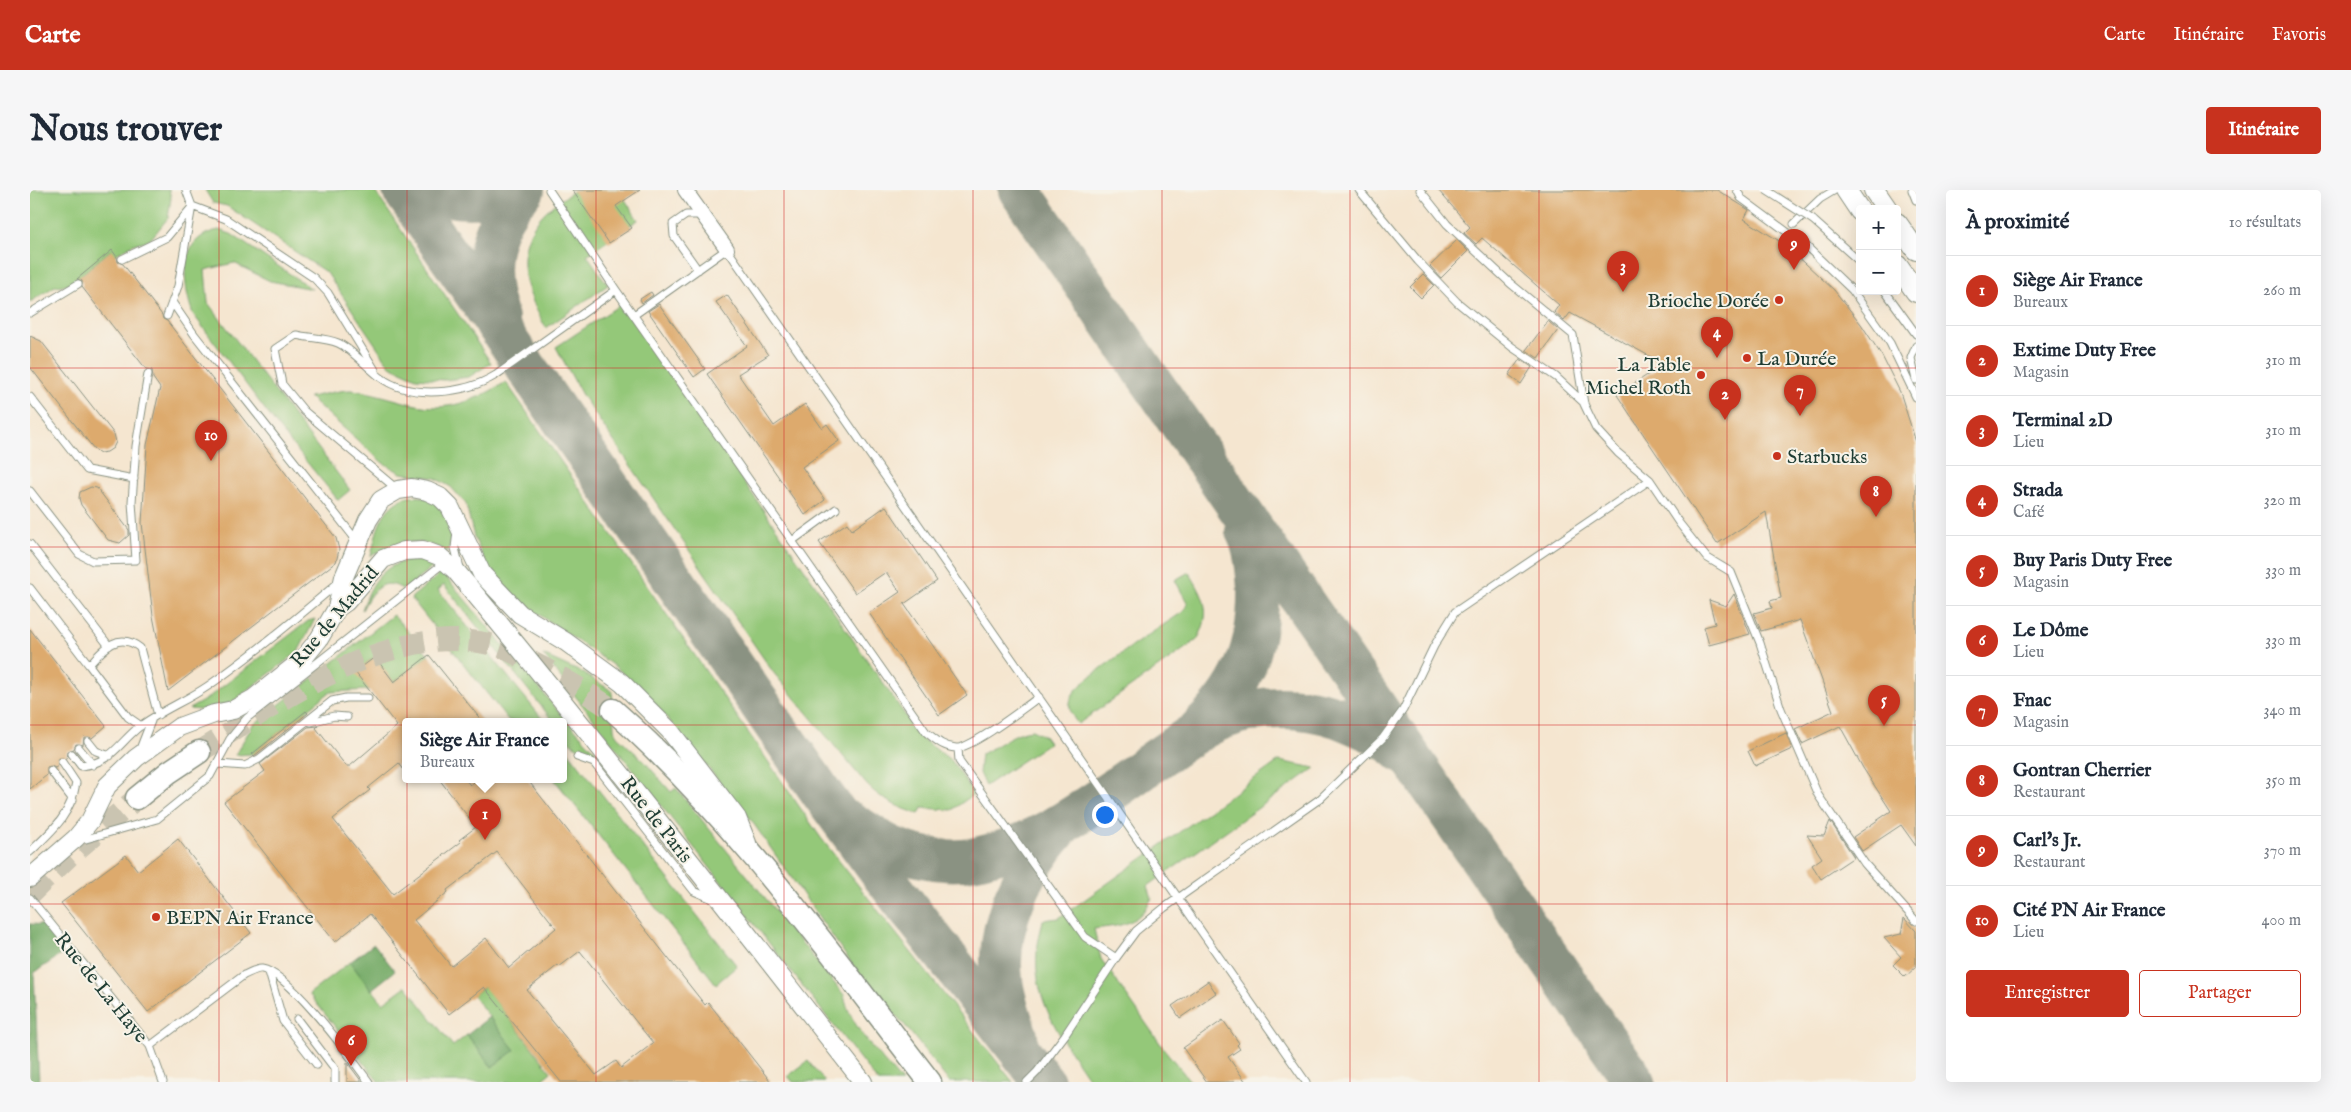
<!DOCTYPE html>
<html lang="fr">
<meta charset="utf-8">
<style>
:root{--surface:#fff;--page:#f6f6f7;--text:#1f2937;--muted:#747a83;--line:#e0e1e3;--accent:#c8321e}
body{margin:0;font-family:"IM FELL English",serif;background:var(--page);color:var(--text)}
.controls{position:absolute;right:15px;top:15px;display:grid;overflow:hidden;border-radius:5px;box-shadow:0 5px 20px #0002}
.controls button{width:45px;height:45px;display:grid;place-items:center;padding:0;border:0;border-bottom:1px solid var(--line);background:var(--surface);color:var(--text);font:25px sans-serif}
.you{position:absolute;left:1074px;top:624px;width:18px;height:18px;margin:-12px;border:4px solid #fff;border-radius:50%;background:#1a73e8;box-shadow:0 0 0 8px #1a73e833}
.badge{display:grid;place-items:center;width:32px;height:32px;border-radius:50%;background:var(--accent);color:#fff;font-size:16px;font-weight:700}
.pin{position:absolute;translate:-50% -41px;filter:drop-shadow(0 1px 2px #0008)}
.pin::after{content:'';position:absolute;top:26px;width:18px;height:15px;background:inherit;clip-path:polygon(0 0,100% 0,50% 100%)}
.popup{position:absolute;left:372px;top:528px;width:165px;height:65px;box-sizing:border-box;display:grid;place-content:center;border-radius:5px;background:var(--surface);filter:drop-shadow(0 1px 4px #0005);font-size:16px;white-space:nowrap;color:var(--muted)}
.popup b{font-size:19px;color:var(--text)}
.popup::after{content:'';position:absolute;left:50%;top:100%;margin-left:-10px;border:10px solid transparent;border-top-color:var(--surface)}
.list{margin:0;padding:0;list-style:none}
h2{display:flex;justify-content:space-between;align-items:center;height:65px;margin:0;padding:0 20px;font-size:21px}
h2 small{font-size:16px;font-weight:400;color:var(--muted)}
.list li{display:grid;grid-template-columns:32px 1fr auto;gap:15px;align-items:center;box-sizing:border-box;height:70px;padding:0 20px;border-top:1px solid var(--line)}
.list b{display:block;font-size:19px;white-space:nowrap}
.list p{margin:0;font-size:16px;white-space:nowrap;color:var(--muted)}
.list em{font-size:16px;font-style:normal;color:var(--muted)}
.actions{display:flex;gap:10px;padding:15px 20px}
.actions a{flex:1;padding:11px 0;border:1px solid var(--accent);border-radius:5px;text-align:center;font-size:18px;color:var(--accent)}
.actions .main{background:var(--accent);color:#fff}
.map{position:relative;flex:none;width:1886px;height:892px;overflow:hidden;border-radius:5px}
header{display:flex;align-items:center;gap:30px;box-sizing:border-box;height:70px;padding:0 25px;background:var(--accent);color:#fff}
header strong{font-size:24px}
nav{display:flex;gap:28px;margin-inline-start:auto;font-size:18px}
.intro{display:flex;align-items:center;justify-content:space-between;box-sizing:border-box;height:120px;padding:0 30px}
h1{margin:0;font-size:35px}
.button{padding:12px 22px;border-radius:5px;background:var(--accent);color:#fff;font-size:18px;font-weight:700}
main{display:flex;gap:30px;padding:0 30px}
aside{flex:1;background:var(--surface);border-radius:5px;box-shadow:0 5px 20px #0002}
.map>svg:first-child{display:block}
.green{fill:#94c879;stroke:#5a8256}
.forest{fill:#77ac69;stroke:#4b744e}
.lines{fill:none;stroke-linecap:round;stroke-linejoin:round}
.taxiway{stroke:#8a9282;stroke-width:42}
.building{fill:#ddaa6d;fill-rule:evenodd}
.primary-tunnel{stroke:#cac4b1;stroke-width:22;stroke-dasharray:22 11;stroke-linecap:butt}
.service-casing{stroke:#8a9282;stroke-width:9}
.minor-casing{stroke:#8a9282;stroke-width:16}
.tertiary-casing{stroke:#8a9282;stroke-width:20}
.secondary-casing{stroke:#8a9282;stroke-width:22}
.primary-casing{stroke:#8a9282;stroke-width:25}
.service{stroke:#fff;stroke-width:7}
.minor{stroke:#fff;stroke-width:14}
.tertiary{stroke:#fff;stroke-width:18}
.secondary{stroke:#fff;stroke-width:20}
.primary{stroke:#fff;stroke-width:22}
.service-bridge-casing{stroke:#8a9282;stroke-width:9;stroke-linecap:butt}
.service-bridge{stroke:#fff;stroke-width:7}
.grid{fill:none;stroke:#d62828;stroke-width:1;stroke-opacity:0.55}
.poi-dot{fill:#c8321e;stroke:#f7f3e8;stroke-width:2}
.labels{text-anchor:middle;stroke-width:4;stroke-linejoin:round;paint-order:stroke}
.poi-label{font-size:20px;fill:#1f3d34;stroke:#f7f3e8;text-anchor:start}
.street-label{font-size:20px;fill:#1f3d34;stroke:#f7f3e8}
</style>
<header>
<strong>Carte</strong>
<nav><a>Carte</a><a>Itinéraire</a><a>Favoris</a></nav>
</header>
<div class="intro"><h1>Nous trouver</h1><a class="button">Itinéraire</a></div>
<main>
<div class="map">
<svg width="1886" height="892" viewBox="0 0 1886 892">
<rect width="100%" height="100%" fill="#f7f3e8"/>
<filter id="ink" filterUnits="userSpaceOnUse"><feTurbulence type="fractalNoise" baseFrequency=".02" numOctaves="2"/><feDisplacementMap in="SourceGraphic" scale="10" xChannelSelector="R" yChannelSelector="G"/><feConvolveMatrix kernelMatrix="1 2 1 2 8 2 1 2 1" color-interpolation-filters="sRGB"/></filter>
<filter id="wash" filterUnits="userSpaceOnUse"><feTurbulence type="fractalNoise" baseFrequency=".0096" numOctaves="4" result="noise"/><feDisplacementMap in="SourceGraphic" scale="20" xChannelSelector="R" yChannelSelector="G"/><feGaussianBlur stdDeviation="1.12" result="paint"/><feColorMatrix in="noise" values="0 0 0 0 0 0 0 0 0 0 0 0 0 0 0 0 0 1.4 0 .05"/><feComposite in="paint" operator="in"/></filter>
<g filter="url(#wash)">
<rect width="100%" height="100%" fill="#f5e6d0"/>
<path class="green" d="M0 0H139L141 8 138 28 120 50 104 54 85 65 81 60 46 89 48 94 25 96 0 112Z
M175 0H344L461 173 439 187 415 190 386 188 360 176 297 83 197 16 183 13Z
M545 0H589L608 30 557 65 578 95 516 138C497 104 481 65 509 29 518 17 533 9 545 0Z
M189 40 201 44 282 99 240 91 204 73 175 80 178 113 320 300 308 310 252 242 163 124C152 93 147 47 189 40Z
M591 114 891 548 922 571 944 604 922 620 892 618 889 624C869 618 852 610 837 595L743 482 552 205 526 157Z
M476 192 791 648 983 892H919L874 834 833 790 721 630 636 527 587 478 488 410 461 385 444 347 436 314 421 297 405 288 371 283 353 273 279 207C293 205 308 200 321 200 342 202 362 209 382 214 418 223 446 210 476 192Z
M377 307C382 307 388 306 393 307 419 312 425 341 418 362 388 347 369 350 341 366 347 340 350 317 377 307Z
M381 370 392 371 404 376 374 400C352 385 341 402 332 420 341 394 351 375 381 370Z
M412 382 530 523 568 564C547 557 534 557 534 531H523L414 395 408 400 514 531H479L381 408Z
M1159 382C1174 407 1183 422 1167 450L1048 534C1041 525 1037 517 1042 506 1049 489 1134 435 1154 421L1158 414 1145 390Z
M363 425 399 465 364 492 344 467 326 482 339 500 300 502 222 564 205 565 222 536Z
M285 429 268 462 201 513 171 520 159 519 175 510 278 431Z
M513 465 555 484 582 501 584 539 587 546 614 571 641 602 646 598 814 805C819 836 852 868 872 892H848Z
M1002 540 1014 546 1019 553 955 596 949 583 951 564C968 556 985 541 1002 540Z
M534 556 707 776 686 794 524 589H534Z
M1249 571 1285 578 1118 696 1122 708C1107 736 1093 735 1064 739L1071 769 1134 859 1161 892H1061C1035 853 1002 812 1007 761 1008 751 1011 741 1013 730L1029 728Z
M320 772 353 813 376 796 423 856 437 845 462 877 484 860 443 805 455 797 521 882 509 892H349L279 804Z
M778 871 795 892H763L758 886Z"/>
<path class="forest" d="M0 734 17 735 35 762 4 783 9 892H0Z
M344 754 365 781 341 800 320 772Z
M459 827 485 860 462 877 437 845Z"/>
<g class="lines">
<path class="taxiway" d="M373 0 793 605 850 682 1014 892
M401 0C424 11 458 10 481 0
M989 0 1605 892
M468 128C451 80 457 36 494 0
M1168 540C1211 501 1229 459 1228 401 1227 381 1225 358 1216 341
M820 632C834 640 848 651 862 657 882 666 910 672 932 670 941 670 950 667 958 665 1022 650 1082 599 1137 562 1154 550 1172 537 1192 529 1228 514 1273 515 1310 528 1332 537 1354 546 1372 562
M987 846C981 828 974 809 972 790 965 734 994 678 1030 637"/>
</g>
<g id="blocks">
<path class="building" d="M542 0H610L586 16 602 38 579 53Z
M1408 0H1687L1719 20 1714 29 1751 52 1775 73 1804 100 1831 134 1852 166 1870 202 1886 252V656L1871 635 1832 661 1823 647 1861 621 1833 578 1810 536 1772 554 1765 539 1803 521 1770 430 1731 441 1724 423 1742 418 1740 411 1751 408 1736 322 1687 354 1587 205 1634 174 1540 123 1534 131 1524 122 1529 115 1452 48 1446 54 1434 43 1440 37Z
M1427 50 1438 61 1411 88 1400 76Z
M82 60 87 67 88 72 93 74 132 125 133 129 137 131 306 348 309 360 306 372 138 501 123 426 112 333 117 255 130 198 123 188 122 180 116 179 52 97V91L47 89Z
M1393 84 1404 95 1391 108 1380 97Z
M621 102 623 105 612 113 610 109Z
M697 105 738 165 708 184 744 236 775 214 792 238 797 234 809 251 772 277 795 310 775 325 677 184 717 156 686 112Z
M629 114 675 179 664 187 618 121Z
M1518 131 1528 140 1508 168 1496 160Z
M0 146 11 151 84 244 86 252 83 258 77 262 70 263 64 259 0 177Z
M1490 169 1502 177 1491 194 1479 185Z
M61 297 67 298 99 340V345L90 353 78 350 51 315 49 308 50 302Z
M856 316 907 391 874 414 937 505 909 525 839 423 870 402 856 382 825 403 789 352 817 333 822 340Z
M1704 404 1720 444 1679 455 1674 437 1685 434 1679 410 1696 416Z
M0 439 76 536 62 548 54 547 53 555 46 554 44 559 37 561 36 569 29 568 28 576 25 578 21 576 17 577V585L0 599Z
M399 465 452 531H376V583L369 573 338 598 340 600 303 629 363 704 431 652 429 650 446 637 409 589H435L440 595 448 589H497L675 815 678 812 741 892H531L454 797 419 824 340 724 305 752 194 612 235 581 230 574 278 537 288 536 286 538 316 576H320L367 536 325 482 345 467 364 492ZM467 662 526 738 479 778 456 748 421 776 384 730 418 702 417 700ZM550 761 623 853 591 878 586 871 566 885 497 800 528 775 529 777Z
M276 521 278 523 224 566 222 564Z
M1756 543 1762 559 1725 576 1718 561Z
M1800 631 1824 667 1791 689 1782 675 1792 668 1777 645 1794 646Z
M148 649 221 743 118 822 31 713 96 665 108 681Z
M1874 728 1886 741V777L1875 787 1863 775 1871 767 1854 748 1871 744Z
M1178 791 1186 803 1150 828 1142 816Z
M1193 830 1209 853 1207 855 1210 859 1198 867 1216 892H1177L1153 858Z
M317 872 332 892H317Z"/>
</g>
</g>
<g filter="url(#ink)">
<use href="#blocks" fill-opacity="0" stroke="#8a9282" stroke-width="1"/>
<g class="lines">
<path class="primary-tunnel" d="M169 562C252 511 367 425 471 457 480 460 489 466 498 470 528 485 555 501 583 520
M0 704 38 667 107 608"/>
<defs>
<path id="service" d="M519 0 586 100 896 542C906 550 913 557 926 558 941 559 995 517 1009 507
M1329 0 1388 71 1427 112 1482 157 1526 187 1554 213
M1390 0 1417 34 1480 93 1543 145 1554 214 1566 239 1588 263 1620 290 1649 333 1676 367 1701 382 1730 453 1751 519 1788 605 1835 674 1886 731
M1707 0 1711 8 1776 56 1822 100 1860 153 1886 207
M1882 0 1886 10
M162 16 196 29 284 88 298 103 345 180
M1783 30 1830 72
M1764 34 1790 9 1805 0
M92 69 137 47 162 17
M668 80 644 46 643 34 656 25H673
M1855 101 1886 144
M142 112 164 144 327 351
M0 123 48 94
M604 125 697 59 1276 892
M137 126 148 96 162 16 156 0
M1886 156 1881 168 1886 190
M0 207 57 280 104 289
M368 300 274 221 252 194 245 159 266 145C279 148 296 148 308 153 320 158 338 178 350 187 380 210 435 204 466 185L586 100
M0 301 49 364 63 371 106 370 102 312 106 256 118 184
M427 342 425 358 430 378
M762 351 806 319
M0 354 79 456
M0 398 59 475
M281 532 304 526 317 527
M111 536 98 527 59 475C74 458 89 441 110 458L128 525
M58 551 66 561 80 566
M49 558 63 575
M928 558 929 571 1055 747 1086 768
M110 559 121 531
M42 564 51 576C81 573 88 554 109 537 130 521 156 511 178 496 223 465 267 428 309 392
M547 567 564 573 664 701 685 710
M188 574 215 576 229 569 302 511 316 508H338
M21 581 43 610
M49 648 56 649 127 629 180 586 200 549 217 528 415 372
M0 662C23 640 41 625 46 593L32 572
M0 708 120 856 133 892
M239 782 253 831 287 875
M267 829 305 879V892
M120 856 214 785C219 783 227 778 232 779 260 783 321 868 339 892
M997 892 1007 882 1035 845 1086 768 1106 741 1134 718 1291 608 1353 548 1373 520 1404 456 1425 422 1620 290"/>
<path id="minor" d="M655 0 697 59"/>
<path id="tertiary" d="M307 418 314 387 338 330 351 310 368 300 382 298 397 301 410 307 420 317 452 384 490 424 536 452 592 493 640 541 707 628 717 653
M0 688 46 648 60 631 77 596 106 568 149 537 184 524 203 520 223 509 272 470 289 449 307 418 316 412 353 369 374 361 393 360 409 366 425 380C565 548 699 720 833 892"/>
<path id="secondary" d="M1816 0 1830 21
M1844 0 1857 19
M1867 33 1886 60
M1867 75 1886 102"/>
<path id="primary" d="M583 520C706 629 800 763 900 892
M107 608 139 582 169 562"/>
</defs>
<use href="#service" class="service-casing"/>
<use href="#minor" class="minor-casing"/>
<use href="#tertiary" class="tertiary-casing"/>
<use href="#secondary" class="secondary-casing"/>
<use href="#primary" class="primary-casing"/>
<use href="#service" class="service"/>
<use href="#minor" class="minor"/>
<use href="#tertiary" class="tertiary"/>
<use href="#secondary" class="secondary"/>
<use href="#primary" class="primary"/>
<defs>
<path id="service-bridge" d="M1736 0 1783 30"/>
</defs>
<use href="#service-bridge" class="service-bridge-casing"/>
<use href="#service-bridge" class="service-bridge"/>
</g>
</g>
<path class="grid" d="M189 0V892M377 0V892M566 0V892M754 0V892M943 0V892M1132 0V892M1320 0V892M1509 0V892M1697 0V892M0 178H1886M0 357H1886M0 535H1886M0 714H1886"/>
<g class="poi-dot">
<circle cx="1749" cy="110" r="5"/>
<circle cx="1717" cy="168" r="5"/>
<circle cx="1671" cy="185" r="5"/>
<circle cx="1747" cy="266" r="5"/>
<circle cx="126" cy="727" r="5"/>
</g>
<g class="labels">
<g class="poi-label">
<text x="1739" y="117" text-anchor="end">Brioche Dorée</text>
<text x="1727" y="175">La Durée</text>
<text x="1661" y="181" text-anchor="end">La Table<tspan x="1661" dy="23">Michel Roth</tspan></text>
<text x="1757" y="273">Starbucks</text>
<text x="136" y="734">BEPN Air France</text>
</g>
<g class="street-label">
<text transform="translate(304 426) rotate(-50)" y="7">Rue de Madrid</text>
<text transform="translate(627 629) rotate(52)" y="7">Rue de Paris</text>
<text transform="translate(72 797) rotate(51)" y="7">Rue de La Haye</text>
</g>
</g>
</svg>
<div class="controls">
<button>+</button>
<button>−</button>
</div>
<div class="you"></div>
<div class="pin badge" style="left:455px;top:650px">1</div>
<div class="popup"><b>Siège Air France</b>Bureaux</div>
<div class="pin badge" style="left:1695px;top:230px">2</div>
<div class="pin badge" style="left:1593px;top:102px">3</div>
<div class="pin badge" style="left:1687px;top:168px">4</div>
<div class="pin badge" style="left:1854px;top:536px">5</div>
<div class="pin badge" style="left:321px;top:876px">6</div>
<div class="pin badge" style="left:1770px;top:226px">7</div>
<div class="pin badge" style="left:1846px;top:327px">8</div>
<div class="pin badge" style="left:1764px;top:80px">9</div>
<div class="pin badge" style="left:181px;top:271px">10</div>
</div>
<aside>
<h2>À proximité<small>10 résultats</small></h2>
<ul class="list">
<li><span class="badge">1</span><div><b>Siège Air France</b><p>Bureaux</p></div><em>260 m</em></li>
<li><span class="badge">2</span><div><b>Extime Duty Free</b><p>Magasin</p></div><em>310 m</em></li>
<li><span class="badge">3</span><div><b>Terminal 2D</b><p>Lieu</p></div><em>310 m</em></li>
<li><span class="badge">4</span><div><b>Strada</b><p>Café</p></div><em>320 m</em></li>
<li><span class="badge">5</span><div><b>Buy Paris Duty Free</b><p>Magasin</p></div><em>330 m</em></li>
<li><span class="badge">6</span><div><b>Le Dôme</b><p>Lieu</p></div><em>330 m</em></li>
<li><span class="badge">7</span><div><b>Fnac</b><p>Magasin</p></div><em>340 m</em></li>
<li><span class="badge">8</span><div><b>Gontran Cherrier</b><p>Restaurant</p></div><em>350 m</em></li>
<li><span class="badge">9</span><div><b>Carl's Jr.</b><p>Restaurant</p></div><em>370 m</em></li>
<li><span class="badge">10</span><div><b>Cité PN Air France</b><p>Lieu</p></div><em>400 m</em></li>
</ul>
<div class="actions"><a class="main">Enregistrer</a><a>Partager</a></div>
</aside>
</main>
